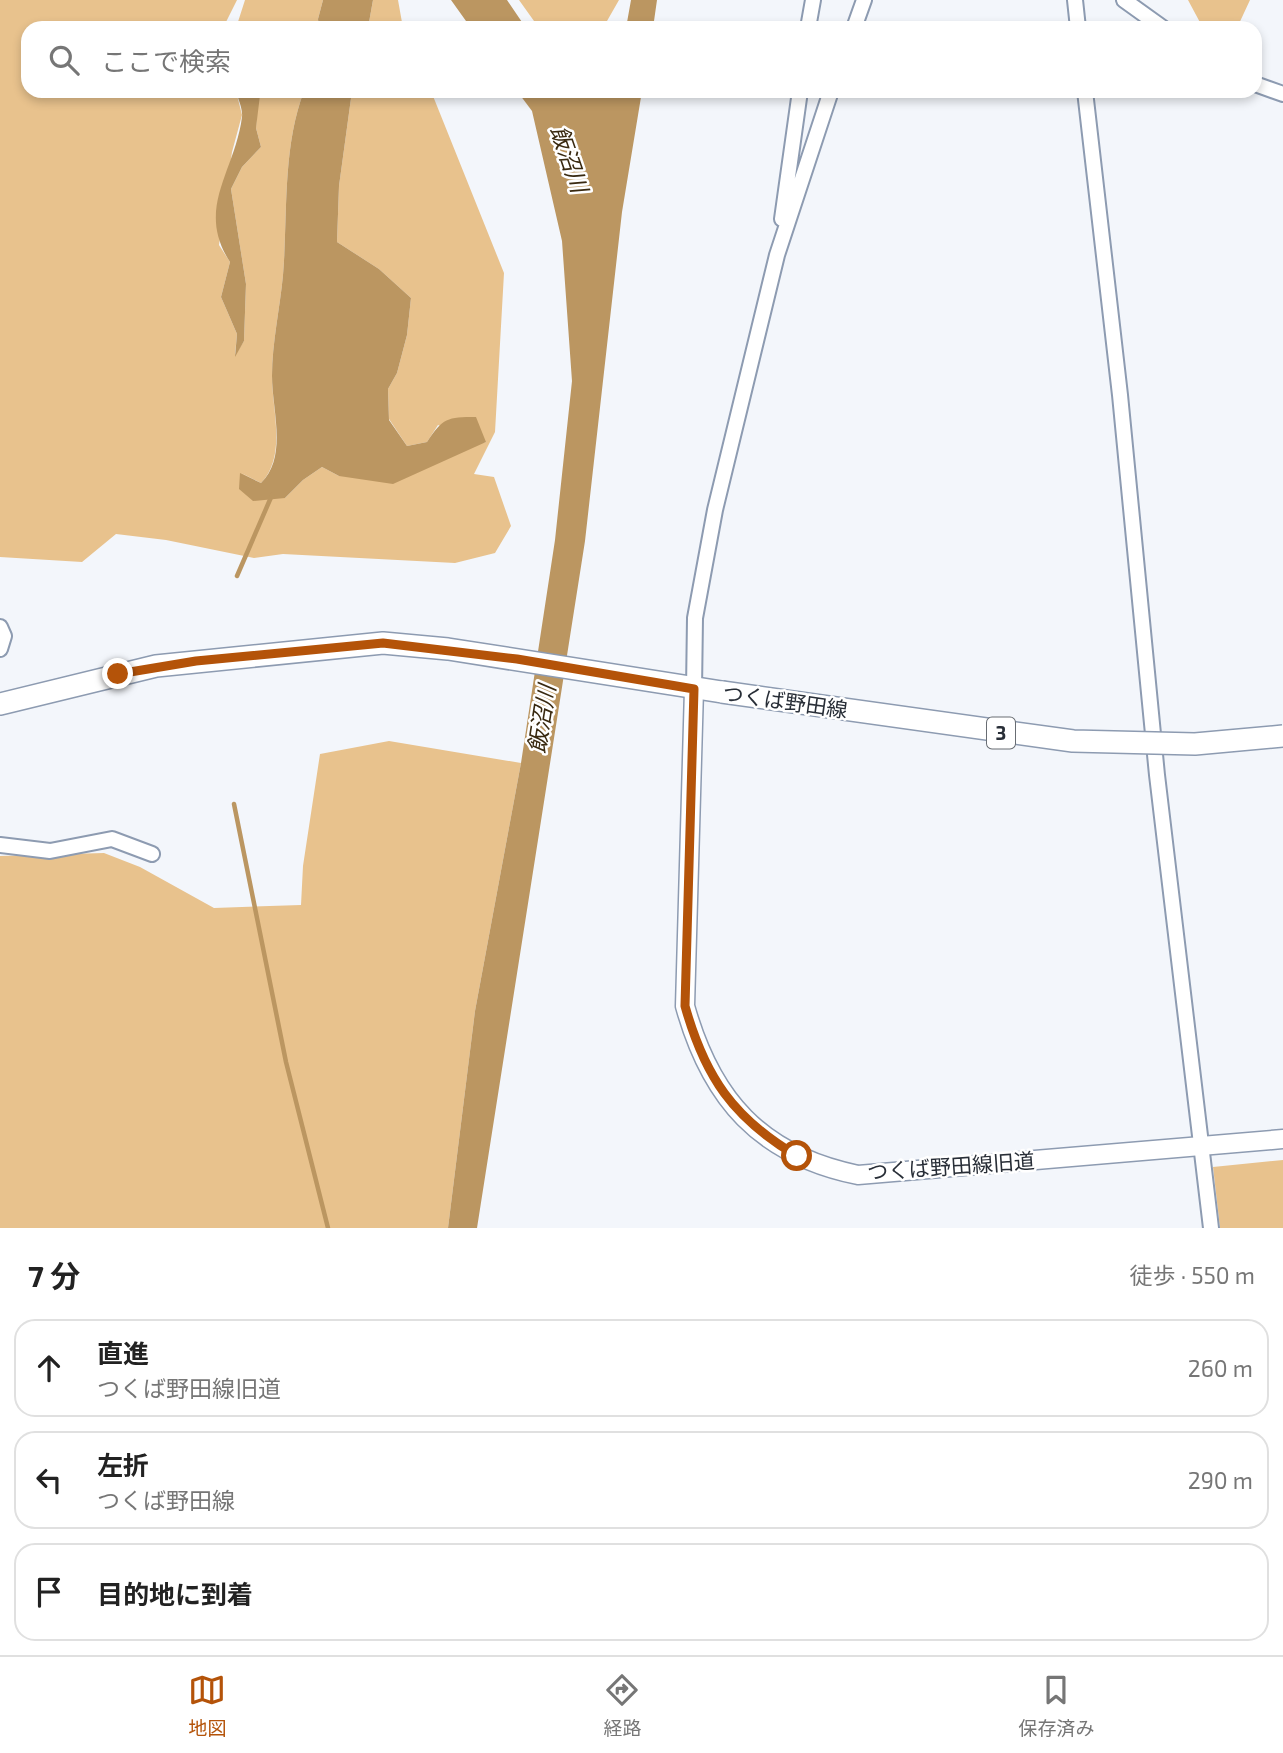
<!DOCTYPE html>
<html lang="ja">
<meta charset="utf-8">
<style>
:root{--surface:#fff;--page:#f6f6f6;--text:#222;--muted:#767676;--line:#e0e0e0;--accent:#b45309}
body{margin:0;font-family:"Exo 2","Noto Sans JP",sans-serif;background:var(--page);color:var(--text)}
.stop{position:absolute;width:21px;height:21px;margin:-16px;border:5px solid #b45309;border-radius:50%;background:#fff}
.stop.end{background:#b45309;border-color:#fff;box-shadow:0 2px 7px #0008}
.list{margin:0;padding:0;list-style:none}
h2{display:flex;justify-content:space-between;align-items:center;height:91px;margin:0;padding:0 28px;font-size:30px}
h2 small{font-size:23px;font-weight:400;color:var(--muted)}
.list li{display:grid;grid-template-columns:46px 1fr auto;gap:21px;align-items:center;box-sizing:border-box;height:98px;margin:0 14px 14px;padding:0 14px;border:2px solid var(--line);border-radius:21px}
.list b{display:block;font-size:26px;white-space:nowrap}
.list p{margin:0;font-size:23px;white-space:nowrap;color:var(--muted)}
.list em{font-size:23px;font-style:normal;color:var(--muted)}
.icon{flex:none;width:38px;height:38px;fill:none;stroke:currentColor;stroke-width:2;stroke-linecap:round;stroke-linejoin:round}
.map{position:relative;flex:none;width:1283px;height:1228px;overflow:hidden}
.search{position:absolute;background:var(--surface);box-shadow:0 4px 10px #0003;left:21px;right:21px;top:21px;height:77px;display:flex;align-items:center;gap:18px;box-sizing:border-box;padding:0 24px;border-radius:21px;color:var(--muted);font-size:26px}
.sheet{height:427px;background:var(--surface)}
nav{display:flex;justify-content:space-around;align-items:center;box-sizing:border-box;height:98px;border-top:2px solid var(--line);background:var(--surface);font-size:19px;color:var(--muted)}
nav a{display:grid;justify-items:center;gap:4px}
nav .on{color:var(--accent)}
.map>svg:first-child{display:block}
.green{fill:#e8c28d}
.water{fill:#bb9661}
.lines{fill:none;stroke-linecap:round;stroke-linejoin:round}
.stream{stroke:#bb9661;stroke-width:4.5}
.minor-casing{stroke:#8d9bb1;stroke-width:18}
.tertiary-casing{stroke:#8d9bb1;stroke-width:21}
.primary-casing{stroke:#8d9bb1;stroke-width:24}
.minor{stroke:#fff;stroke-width:14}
.tertiary{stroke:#fff;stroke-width:18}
.primary{stroke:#fff;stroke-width:21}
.primary-bridge-casing{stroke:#8d9bb1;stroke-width:24;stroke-linecap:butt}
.primary-bridge{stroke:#fff;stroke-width:21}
.route{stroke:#b45309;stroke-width:9}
.labels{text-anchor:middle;stroke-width:5;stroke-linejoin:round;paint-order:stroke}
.shield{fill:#fff;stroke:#686d73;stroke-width:2}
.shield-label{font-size:19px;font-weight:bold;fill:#282e37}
.street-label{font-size:21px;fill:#282e37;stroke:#fff}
.water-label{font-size:23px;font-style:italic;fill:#392910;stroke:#fff}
</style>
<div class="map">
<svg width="1283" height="1228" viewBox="0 0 1283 1228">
<rect width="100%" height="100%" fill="#f3f6fb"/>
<path class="green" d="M0 0H237L223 28H28V91H236L242 115 232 152 219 245 230 262 221 297 237 334 235 355 244 341 246 284 231 189 242 167 261 147 256 128 258 91H304C282 149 288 215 283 275 280 308 272 343 272 376 272 410 287 456 261 483L241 473 285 498 303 480 322 467 339 476 486 442 438 425 427 442 407 446 389 419 388 389 397 373 407 335 411 298 379 269 337 242 339 186 352 91H431L504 273 495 432 474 474 494 477 511 526 495 553 455 563 283 554 254 558 166 540 116 534 82 562 0 557Z
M245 0H323L318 19 319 28H236Z
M373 0H398L403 28H368Z
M519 0H619L603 28H539Z
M1188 0H1250L1237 28H1203Z
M389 741 521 763 475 1011 448 1228H0V856L104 853 140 867 214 908 301 905 303 866 320 754Z
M1283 1160V1228H1220L1213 1167Z"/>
<path class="water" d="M323 0H373L368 28H319L318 19Z
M451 0H507L526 28H471Z
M631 0H657L653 28H626Z
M236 91H258L260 95 256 128 261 147 242 167 231 189 246 284 244 341 235 357 237 334 221 297 230 262C195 208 235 172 242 117 243 109 238 99 236 91Z
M304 91H352L339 186 337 242 379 269 411 298 407 335 397 373 388 389 389 420 407 446 427 442C443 418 447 417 476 417L486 442 393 484 339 476 322 467 303 480 285 498 253 501 239 489 240 473 261 483C288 457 272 410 272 376 272 343 280 308 283 275 288 215 282 149 304 91Z
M517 91H642L622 212 585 541 477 1228H448L475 1011 521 763 555 540 572 381 562 241 532 111Z"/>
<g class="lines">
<path class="stream" d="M237 576 272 495
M234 804 286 1062 328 1228"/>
<defs>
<path id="minor" d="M1075 0 1078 28
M1124 0 1163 28
M808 28 813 0
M854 28 864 0
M1255 84 1283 94
M1085 91 1120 395 1157 775 1211 1228
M782 219 800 91
M0 627 4 636 0 649
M694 689 695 618 715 510 777 255 831 91
M0 845 50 851 112 839 152 854"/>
<path id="tertiary" d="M694 689 685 1006C711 1099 760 1155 858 1175L1283 1139"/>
<path id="primary" d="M0 704 156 666 383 643 448 649 722 692"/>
</defs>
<use href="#minor" class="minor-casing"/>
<use href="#tertiary" class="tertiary-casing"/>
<use href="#primary" class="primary-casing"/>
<use href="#minor" class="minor"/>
<use href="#tertiary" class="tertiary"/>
<use href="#primary" class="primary"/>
<defs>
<path id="primary-bridge" d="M722 692 1073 741 1195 744 1283 736"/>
</defs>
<use href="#primary-bridge" class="primary-bridge-casing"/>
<use href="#primary-bridge" class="primary-bridge"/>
</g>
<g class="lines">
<path class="route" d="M118 674 196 661 383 643 517 659 694 689 685 1006C705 1077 733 1118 797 1156"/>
</g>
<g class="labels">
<rect class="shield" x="987" y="717.5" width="28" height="31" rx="5"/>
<g class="shield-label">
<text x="1001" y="740">3</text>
</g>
<g class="street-label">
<text transform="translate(785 702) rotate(8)" y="7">つくば野田線</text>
<text transform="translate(951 1167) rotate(-4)" y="7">つくば野田線旧道</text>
</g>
<g class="water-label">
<text transform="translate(569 159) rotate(71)" y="8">飯沼川</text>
<text transform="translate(542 719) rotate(-81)" y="8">飯沼川</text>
</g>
</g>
</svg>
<div class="stop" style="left:797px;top:1156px"></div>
<div class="stop end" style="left:118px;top:674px"></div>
<div class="search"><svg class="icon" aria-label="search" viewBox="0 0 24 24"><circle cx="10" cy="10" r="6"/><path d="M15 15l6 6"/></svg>ここで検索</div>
</div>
<section class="sheet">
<h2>7 分<small>徒歩 · 550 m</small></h2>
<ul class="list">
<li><svg class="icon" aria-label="ahead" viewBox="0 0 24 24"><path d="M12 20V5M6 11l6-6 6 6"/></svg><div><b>直進</b><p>つくば野田線旧道</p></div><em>260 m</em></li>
<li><svg class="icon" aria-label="left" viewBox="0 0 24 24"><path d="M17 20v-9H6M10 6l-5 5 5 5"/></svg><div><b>左折</b><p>つくば野田線</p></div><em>290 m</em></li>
<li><svg class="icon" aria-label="arrive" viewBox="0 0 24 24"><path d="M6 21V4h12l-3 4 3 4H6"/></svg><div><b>目的地に到着</b></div></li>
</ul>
</section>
<nav>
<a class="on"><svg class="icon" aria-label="map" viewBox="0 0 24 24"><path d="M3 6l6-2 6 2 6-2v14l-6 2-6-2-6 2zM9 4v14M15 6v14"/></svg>地図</a>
<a><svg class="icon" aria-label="directions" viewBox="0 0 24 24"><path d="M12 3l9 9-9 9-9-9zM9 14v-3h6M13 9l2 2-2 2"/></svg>経路</a>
<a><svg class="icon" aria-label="saved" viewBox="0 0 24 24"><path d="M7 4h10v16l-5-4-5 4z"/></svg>保存済み</a>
</nav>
